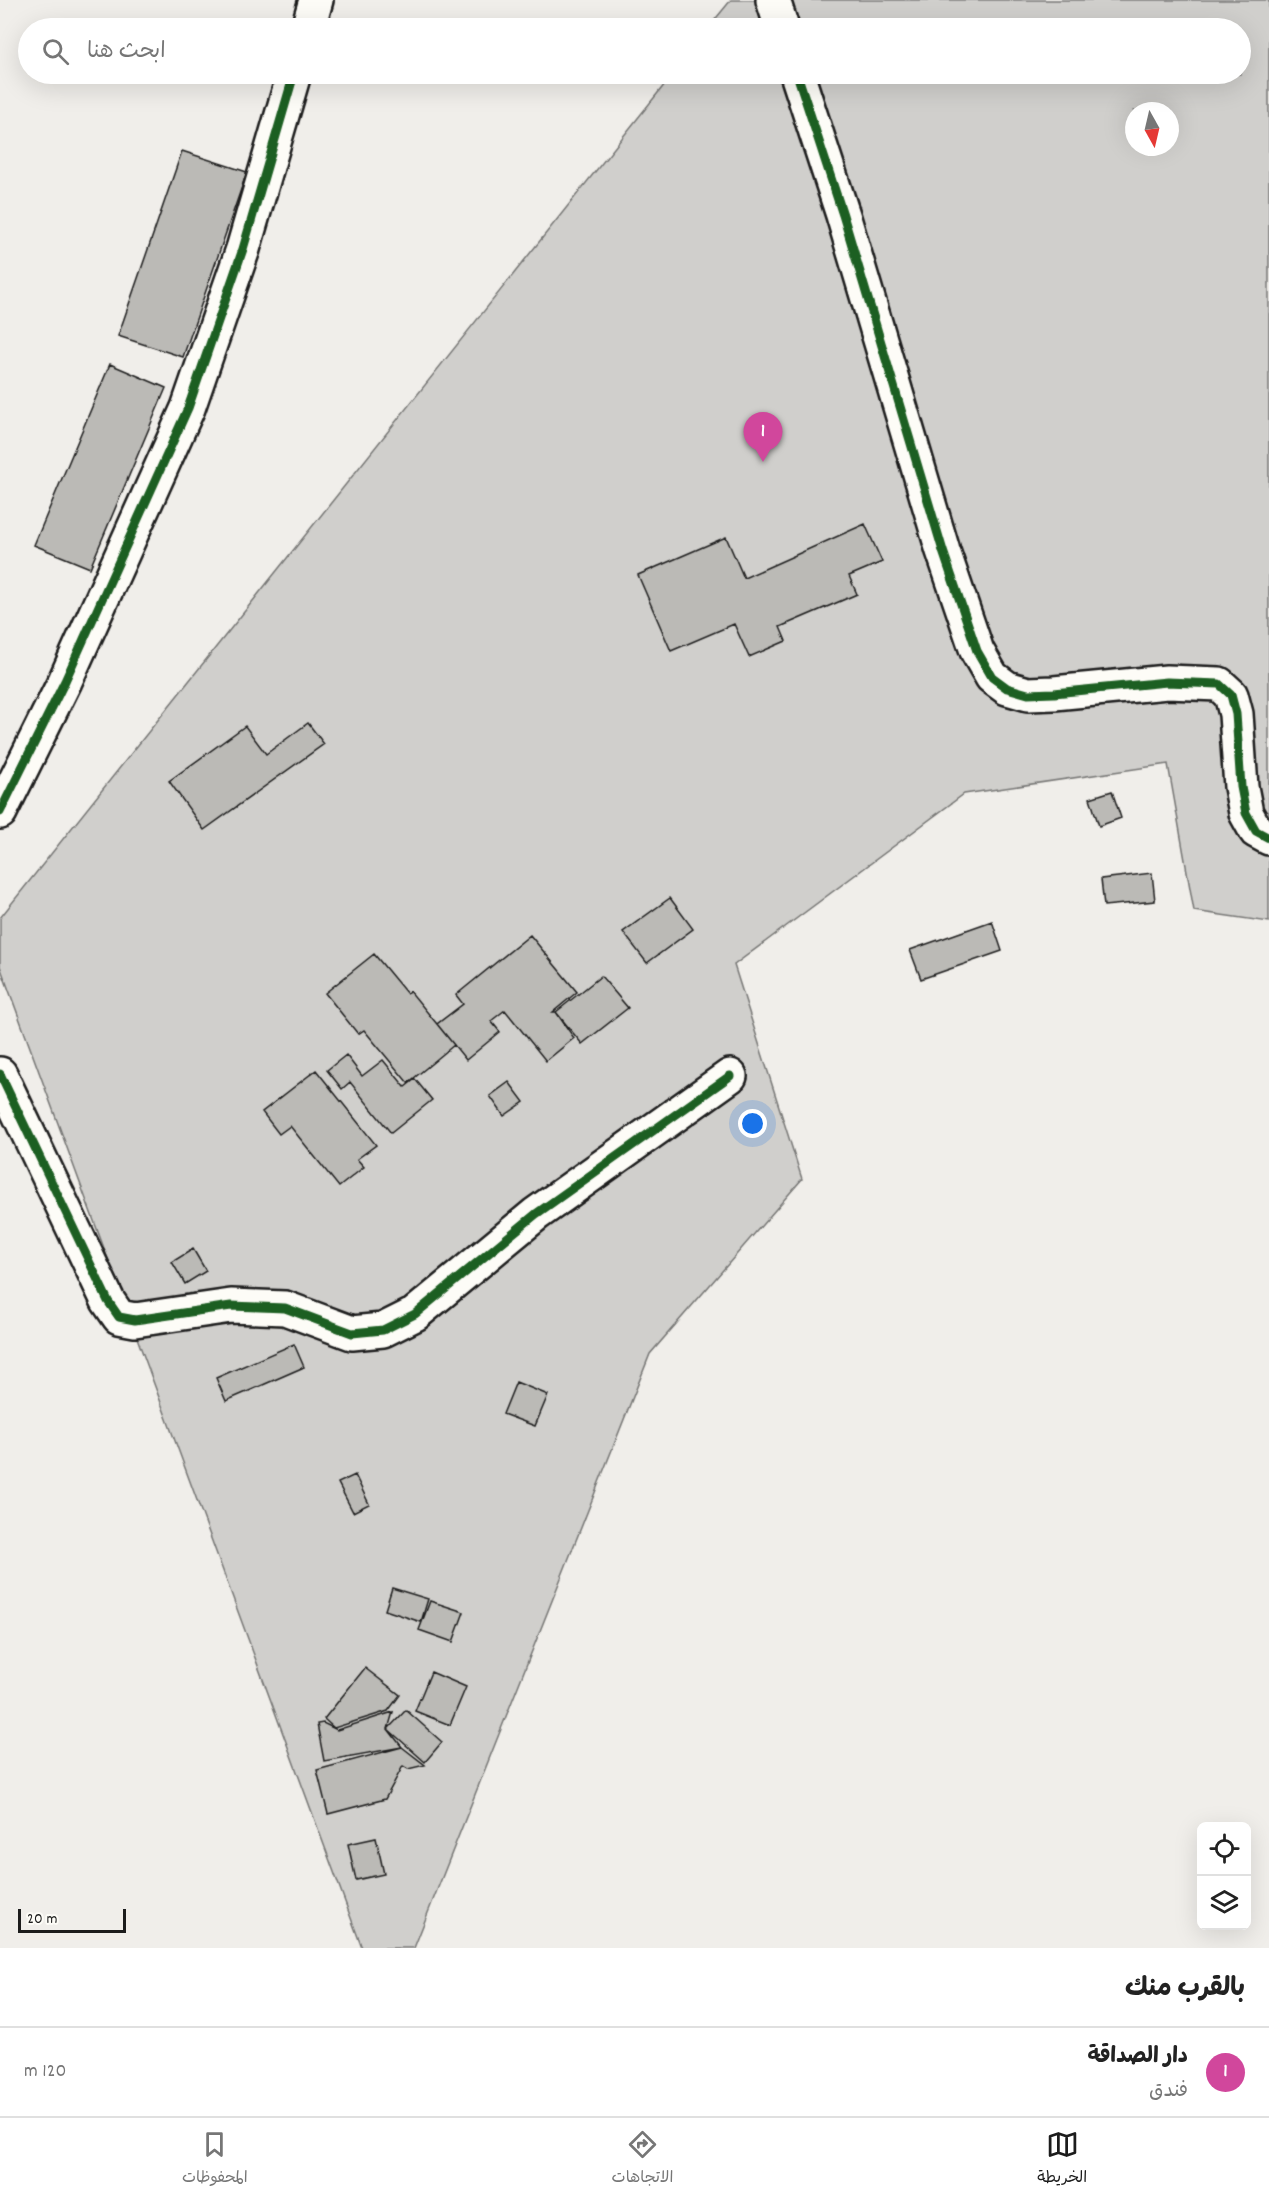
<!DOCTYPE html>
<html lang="ar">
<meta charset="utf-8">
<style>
:root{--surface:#fff;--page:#f2f2f2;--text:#222;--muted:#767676;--line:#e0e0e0;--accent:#1c1c1c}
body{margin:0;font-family:Dekko,"Playpen Sans Arabic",sans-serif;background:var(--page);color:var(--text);direction:rtl}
.controls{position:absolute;right:18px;bottom:18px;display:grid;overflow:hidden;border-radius:9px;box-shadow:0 6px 24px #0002}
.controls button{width:54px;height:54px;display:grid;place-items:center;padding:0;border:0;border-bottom:2px solid var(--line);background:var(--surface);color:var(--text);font:30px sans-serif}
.compass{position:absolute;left:1125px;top:102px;width:54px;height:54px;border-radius:50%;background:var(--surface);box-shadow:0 6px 24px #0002;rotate:172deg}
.scale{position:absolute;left:18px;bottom:15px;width:108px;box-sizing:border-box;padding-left:6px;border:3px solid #1c1c1c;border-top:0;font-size:16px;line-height:21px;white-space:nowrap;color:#1c1c1c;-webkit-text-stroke:4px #fdfcf7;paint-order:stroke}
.you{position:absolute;left:753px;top:1124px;width:21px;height:21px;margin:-15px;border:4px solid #fff;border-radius:50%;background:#1a73e8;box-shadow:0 0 0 9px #1a73e833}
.badge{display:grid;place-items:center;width:39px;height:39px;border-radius:50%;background:var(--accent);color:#fff;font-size:20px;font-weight:700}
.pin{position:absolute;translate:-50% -50px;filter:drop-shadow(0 2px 3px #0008)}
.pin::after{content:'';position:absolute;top:32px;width:21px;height:18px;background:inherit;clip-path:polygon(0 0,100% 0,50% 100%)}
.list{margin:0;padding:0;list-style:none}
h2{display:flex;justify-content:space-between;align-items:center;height:78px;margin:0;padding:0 24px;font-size:26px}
h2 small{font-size:20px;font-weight:400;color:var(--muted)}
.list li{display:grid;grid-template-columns:39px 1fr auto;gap:18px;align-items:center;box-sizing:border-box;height:90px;padding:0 24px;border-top:2px solid var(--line)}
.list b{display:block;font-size:22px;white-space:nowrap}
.list p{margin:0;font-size:20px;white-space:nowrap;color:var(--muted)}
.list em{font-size:20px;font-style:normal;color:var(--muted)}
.icon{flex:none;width:33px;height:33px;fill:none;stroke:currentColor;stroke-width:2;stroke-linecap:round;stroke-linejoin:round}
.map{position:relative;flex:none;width:1269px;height:1948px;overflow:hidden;direction:ltr}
.search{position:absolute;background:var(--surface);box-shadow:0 6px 24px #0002;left:18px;right:18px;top:18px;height:66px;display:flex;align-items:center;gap:15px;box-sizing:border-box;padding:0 21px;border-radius:33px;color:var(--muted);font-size:22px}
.sheet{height:168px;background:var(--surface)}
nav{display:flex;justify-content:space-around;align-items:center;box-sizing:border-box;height:84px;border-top:2px solid var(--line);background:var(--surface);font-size:16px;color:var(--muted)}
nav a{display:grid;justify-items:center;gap:3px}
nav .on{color:var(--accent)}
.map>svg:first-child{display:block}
.green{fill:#d0cfcc;stroke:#767674;stroke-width:1.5;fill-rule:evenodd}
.building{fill:#bbbab6;stroke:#1c1c1c;stroke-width:1.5}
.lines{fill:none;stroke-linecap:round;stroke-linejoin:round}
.street-casing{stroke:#1c1c1c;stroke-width:38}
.street{stroke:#fdfcf7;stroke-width:33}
.cycleway-casing{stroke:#fdfcf7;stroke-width:13}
.cycleway{stroke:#1b5e20;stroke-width:9}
</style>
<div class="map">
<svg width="1269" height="1948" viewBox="0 0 1269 1948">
<rect width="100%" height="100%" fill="#f0eeea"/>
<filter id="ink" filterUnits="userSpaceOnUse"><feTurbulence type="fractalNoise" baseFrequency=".0167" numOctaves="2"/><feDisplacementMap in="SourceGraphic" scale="12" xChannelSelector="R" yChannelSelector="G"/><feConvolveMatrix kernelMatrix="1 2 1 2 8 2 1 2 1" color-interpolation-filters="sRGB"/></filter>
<g filter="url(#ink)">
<path class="green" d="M731 0H1269V922L1194 911 1168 764 964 794 734 965 802 1179 650 1354 414 1948H362L0 966V918L673 74H1240V28H708ZM1134 111H1170V147H1134Z"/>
<path class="building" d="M182 151 247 172 183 357 118 336Z
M110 364 166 388 90 568 34 545Z
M865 524 882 562 849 576 857 594 780 627 786 641 749 657 734 624 671 651 638 575 726 537 744 578Z
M308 723 324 744 204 830 169 781 245 726 266 754Z
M1112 791 1121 818 1099 826 1090 798Z
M1152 873 1155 901 1104 906 1101 879Z
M670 898 693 929 647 963 623 932Z
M992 921 1002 951 921 979 910 950Z
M530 935 577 992 553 1012H556L574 1038 546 1061 505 1010 491 1021 500 1032 466 1060 437 1024 463 1004 456 995Z
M374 954 407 994 410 991 454 1045 408 1083 364 1030 358 1034 325 993Z
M601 976 628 1008 582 1044 556 1012Z
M346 1055 362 1076 383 1060 405 1087 415 1079 432 1100 391 1133 350 1082 342 1089 327 1070Z
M316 1070 376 1145 357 1159 364 1167 339 1187 290 1126 279 1134 262 1112Z
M509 1082 524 1102 504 1116 490 1096Z
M193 1249 206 1271 185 1284 172 1262Z
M294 1344 304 1367 226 1401 216 1378Z
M516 1382 548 1395 535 1426 503 1414Z
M355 1475 369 1504 353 1512 338 1483Z
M392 1588 428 1599 421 1622 385 1610Z
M430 1601 464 1612 453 1642 419 1630Z
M365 1668 400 1695 388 1711 334 1728 324 1719Z
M431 1672 466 1687 450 1725 415 1711Z
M406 1710 442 1742 425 1762 388 1729Z
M393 1712 388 1729 402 1747 324 1761 317 1724 323 1723 337 1730Z
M402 1747 425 1765 408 1769 403 1766 385 1799 328 1814 317 1770Z
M376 1838 384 1874 356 1880 348 1844Z"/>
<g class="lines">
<defs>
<path id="street" d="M773 0 782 28
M308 28 316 0
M797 74 843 215 943 551 977 651 992 677 1007 688 1028 694 1054 693 1167 682 1219 684 1231 695 1236 714 1241 787 1246 813 1256 831 1269 838
M0 812 65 681 188 408 243 249 294 74
M0 1074 108 1301 119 1317 135 1320 231 1306 285 1308 352 1333 383 1330 415 1314 536 1214 730 1076"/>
</defs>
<use href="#street" class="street-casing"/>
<use href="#street" class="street"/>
<defs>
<path id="cycleway" d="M797 74 843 215 943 551 977 651 992 677 1007 688 1028 694 1054 693 1167 682 1219 684 1231 695 1236 714 1241 787 1246 813 1256 831 1269 838
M0 812 65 681 188 408 243 249 294 74
M0 1074 108 1301 119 1317 135 1320 231 1306 285 1308 352 1333 383 1330 415 1314 536 1214 730 1076"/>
</defs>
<use href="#cycleway" class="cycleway-casing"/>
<use href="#cycleway" class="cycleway"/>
</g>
</g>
</svg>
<div class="controls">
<button><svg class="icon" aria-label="locate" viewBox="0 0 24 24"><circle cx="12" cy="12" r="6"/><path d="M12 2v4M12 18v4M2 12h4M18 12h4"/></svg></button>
<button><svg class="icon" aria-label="layers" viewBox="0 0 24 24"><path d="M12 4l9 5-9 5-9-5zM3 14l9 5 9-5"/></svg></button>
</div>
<svg class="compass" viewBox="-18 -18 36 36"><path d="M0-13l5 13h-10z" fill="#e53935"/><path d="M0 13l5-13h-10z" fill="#767676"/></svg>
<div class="scale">20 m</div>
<div class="you"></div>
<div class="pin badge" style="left:763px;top:462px;background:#d1479c">1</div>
<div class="search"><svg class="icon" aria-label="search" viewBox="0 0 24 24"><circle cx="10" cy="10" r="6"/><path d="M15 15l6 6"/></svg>ابحث هنا</div>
</div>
<section class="sheet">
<h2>بالقرب منك<small></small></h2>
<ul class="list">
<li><span class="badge" style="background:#d1479c">1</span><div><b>دار الصداقة</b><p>فندق</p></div><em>120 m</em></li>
</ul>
</section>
<nav>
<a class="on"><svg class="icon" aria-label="map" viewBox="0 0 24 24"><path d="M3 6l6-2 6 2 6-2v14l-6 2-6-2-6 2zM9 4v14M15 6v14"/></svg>الخريطة</a>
<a><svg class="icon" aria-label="directions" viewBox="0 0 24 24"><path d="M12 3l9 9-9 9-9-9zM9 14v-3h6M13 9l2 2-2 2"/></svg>الاتجاهات</a>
<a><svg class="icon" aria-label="saved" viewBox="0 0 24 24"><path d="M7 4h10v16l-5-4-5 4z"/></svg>المحفوظات</a>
</nav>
